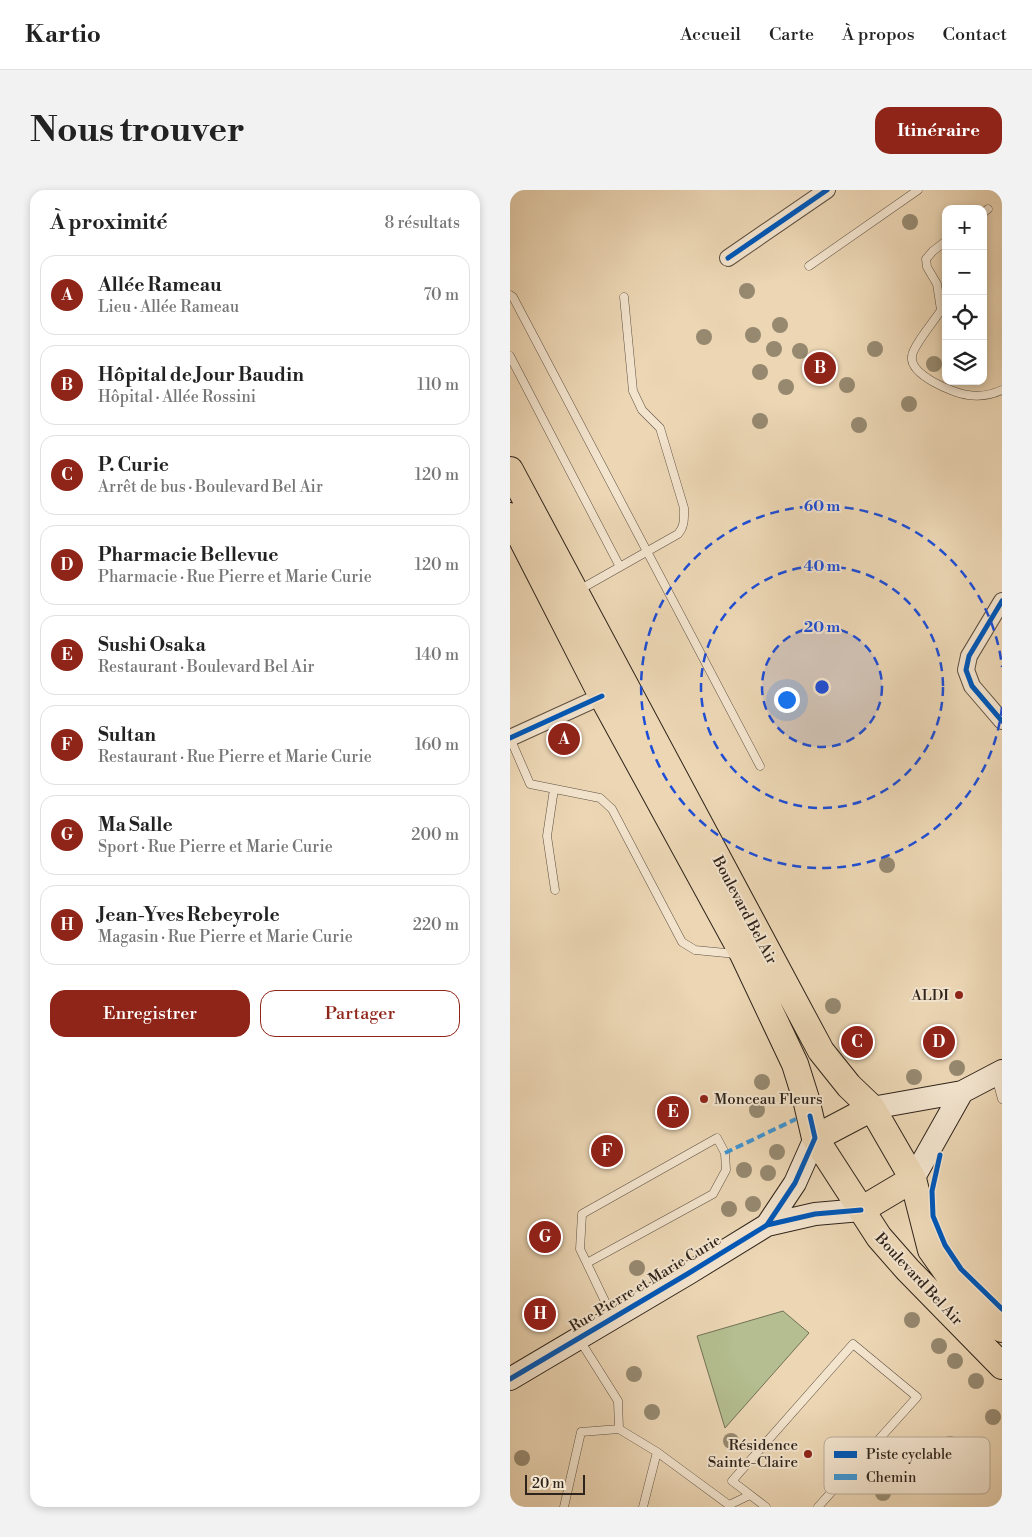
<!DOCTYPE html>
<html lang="fr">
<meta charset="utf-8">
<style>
:root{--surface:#fff;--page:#f2f2f2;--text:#222;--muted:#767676;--line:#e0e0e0;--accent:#8f2418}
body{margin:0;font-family:"Libre Bodoni",serif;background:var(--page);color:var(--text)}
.controls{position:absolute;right:15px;top:15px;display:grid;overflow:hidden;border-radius:10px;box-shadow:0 2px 8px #0003}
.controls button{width:45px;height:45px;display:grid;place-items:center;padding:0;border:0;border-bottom:1px solid var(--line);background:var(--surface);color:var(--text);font:25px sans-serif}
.scale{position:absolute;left:15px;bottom:12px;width:60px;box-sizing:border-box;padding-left:5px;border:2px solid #2f241b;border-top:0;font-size:14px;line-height:18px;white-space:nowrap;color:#2f241b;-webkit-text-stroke:4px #f3e4ce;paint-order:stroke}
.you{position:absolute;left:276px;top:509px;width:18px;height:18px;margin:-12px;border:4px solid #fff;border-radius:50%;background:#1a73e8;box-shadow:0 0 0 8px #1a73e833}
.badge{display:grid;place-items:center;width:32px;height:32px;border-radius:50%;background:var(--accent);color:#fff;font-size:16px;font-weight:700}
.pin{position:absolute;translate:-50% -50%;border:2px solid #fff;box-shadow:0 1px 5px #0006}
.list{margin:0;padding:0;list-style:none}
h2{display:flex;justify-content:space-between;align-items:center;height:65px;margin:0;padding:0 20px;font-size:21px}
h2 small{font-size:16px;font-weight:400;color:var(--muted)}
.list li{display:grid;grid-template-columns:32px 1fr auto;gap:15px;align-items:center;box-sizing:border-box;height:80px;margin:0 10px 10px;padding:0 10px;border:1px solid var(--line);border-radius:15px}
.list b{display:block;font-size:19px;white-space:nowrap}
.list p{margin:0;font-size:16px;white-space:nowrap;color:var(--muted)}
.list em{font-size:16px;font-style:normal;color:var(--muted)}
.actions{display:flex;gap:10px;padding:15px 20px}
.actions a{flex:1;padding:11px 0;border:1px solid var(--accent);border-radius:15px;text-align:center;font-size:18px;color:var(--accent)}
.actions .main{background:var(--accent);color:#fff}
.icon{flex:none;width:28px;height:28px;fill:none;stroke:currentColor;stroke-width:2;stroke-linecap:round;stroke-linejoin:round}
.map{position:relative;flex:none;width:492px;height:1317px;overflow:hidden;border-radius:15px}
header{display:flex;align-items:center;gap:30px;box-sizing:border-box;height:70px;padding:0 25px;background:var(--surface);border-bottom:1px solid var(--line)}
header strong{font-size:24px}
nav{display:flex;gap:28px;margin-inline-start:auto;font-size:18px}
.intro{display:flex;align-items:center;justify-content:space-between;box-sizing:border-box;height:120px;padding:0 30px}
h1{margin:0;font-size:35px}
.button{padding:12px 22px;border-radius:15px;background:var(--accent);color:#fff;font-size:18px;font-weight:700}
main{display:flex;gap:30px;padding:0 30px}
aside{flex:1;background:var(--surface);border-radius:15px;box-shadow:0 2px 8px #0003}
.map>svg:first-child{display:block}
.green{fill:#b4be90;stroke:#727156}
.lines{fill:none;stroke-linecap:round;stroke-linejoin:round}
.lane-casing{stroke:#5e5041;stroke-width:9}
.street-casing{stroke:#5e5041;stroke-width:18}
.secondary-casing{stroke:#2f241b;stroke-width:24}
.primary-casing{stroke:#2f241b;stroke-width:28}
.lane{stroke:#f3e4ce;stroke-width:8}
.street{stroke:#f3e4ce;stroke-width:16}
.secondary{stroke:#f3e4ce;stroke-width:22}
.primary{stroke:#ecd6b4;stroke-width:26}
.quiet{stroke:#3d95d4;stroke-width:4;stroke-dasharray:8 4;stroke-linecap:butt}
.cycleway-casing{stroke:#f3e4ce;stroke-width:8}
.cycleway{stroke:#0057b8;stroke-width:5}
.tree{fill:#968970}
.ring{fill:none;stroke:#1d4ed8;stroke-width:2.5;stroke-dasharray:9 6}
.poi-dot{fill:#8f2418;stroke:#f3e4ce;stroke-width:2}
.labels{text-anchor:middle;stroke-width:4;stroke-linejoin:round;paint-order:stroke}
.street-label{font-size:15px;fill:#2f241b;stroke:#f3e4ce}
.poi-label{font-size:15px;fill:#2f241b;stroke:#f3e4ce;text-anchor:end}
.key{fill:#f3e4ce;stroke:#b8aa98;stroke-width:1}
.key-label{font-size:14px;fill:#2f241b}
.centre{fill:#1d4ed8;stroke:#f3e4ce;stroke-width:2.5}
.ring-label{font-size:15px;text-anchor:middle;font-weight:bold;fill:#1d4ed8;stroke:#f3e4ce;stroke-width:4;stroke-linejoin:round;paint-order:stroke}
</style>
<header>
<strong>Kartio</strong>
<nav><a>Accueil</a><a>Carte</a><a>À propos</a><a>Contact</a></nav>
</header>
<div class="intro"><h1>Nous trouver</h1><a class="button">Itinéraire</a></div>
<main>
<aside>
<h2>À proximité<small>8 résultats</small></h2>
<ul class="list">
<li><span class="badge">A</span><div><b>Allée Rameau</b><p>Lieu · Allée Rameau</p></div><em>70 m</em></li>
<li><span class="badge">B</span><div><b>Hôpital de Jour Baudin</b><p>Hôpital · Allée Rossini</p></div><em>110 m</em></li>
<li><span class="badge">C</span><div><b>P. Curie</b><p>Arrêt de bus · Boulevard Bel Air</p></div><em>120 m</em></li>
<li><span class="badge">D</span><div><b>Pharmacie Bellevue</b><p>Pharmacie · Rue Pierre et Marie Curie</p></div><em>120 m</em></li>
<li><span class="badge">E</span><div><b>Sushi Osaka</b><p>Restaurant · Boulevard Bel Air</p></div><em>140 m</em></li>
<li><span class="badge">F</span><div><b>Sultan</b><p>Restaurant · Rue Pierre et Marie Curie</p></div><em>160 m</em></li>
<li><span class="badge">G</span><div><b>Ma Salle</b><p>Sport · Rue Pierre et Marie Curie</p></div><em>200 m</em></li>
<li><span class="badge">H</span><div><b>Jean-Yves Rebeyrole</b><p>Magasin · Rue Pierre et Marie Curie</p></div><em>220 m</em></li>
</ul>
<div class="actions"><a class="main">Enregistrer</a><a>Partager</a></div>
</aside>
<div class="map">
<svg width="492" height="1317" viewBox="0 0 492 1317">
<rect width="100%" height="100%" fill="#ecd6b4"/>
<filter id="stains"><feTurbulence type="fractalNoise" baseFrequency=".004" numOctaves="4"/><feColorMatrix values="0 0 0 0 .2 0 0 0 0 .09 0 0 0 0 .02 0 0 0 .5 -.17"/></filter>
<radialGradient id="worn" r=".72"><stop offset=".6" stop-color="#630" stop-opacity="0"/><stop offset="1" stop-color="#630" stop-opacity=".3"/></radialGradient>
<path class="green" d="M273 1121 299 1143 215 1238 187 1146Z"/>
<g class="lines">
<defs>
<path id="lane" d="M473 23 478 19
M436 51 423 61 416 69 417 77 427 94 431 120C425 130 403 156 402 166 399 185 443 203 458 205 470 207 481 205 492 200
M299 76 408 0
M0 105 3 107 250 576
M0 166 110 377
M69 400 168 344C175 336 174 328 174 318L150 238 132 220 123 201 114 107
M0 548 20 594 90 608 102 619 172 752 185 760 226 764
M44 599 37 646 45 700
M486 887 492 909
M77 1073 203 1004 216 980 215 963 207 948 72 1024 70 1059 102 1126
M69 1149 108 1211 109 1239
M147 1262 219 1315 240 1305
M54 1317 71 1242 109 1239 147 1262 133 1317
M256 1317 222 1291 343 1154 407 1207 308 1317"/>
<path id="street" d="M218 68 317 0
M492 411 459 466 456 480 462 496 492 531
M0 548 92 506"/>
<path id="secondary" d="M362 918 452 902 492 881
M403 989 452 902
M257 1035 285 993 305 948
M0 1189 179 1083 257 1035 305 1024 351 1020"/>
<path id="primary" d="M0 280 311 861 339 896 362 918 403 989 421 1060 443 1091 492 1139
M0 326 92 506 233 764 285 874 296 909 305 948 369 1047 398 1080 492 1176
M305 948 362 918
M351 1020 403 989"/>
</defs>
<use href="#lane" class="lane-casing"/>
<use href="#street" class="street-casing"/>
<use href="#secondary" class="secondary-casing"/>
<use href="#primary" class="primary-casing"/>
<use href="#lane" class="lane"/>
<use href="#street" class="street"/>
<use href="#secondary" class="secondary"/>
<use href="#primary" class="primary"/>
<path class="quiet" d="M215 963 286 929"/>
<defs>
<path id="cycleway" d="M218 68 317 0
M492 411 459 466 456 480 462 496 492 531
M0 548 92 506
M430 965 422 1001 423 1026 435 1055 451 1079 492 1119
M257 1035 285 993 305 948 300 926
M0 1189 179 1083 257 1035 305 1024 351 1020"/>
</defs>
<use href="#cycleway" class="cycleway-casing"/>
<use href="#cycleway" class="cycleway"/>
</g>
<g class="tree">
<circle cx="400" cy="32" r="8"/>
<circle cx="237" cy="101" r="8"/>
<circle cx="270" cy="135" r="8"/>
<circle cx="243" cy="145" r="8"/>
<circle cx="194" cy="147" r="8"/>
<circle cx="264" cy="159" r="8"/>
<circle cx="365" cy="159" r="8"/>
<circle cx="290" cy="161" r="8"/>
<circle cx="424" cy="174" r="8"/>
<circle cx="317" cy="178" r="8"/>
<circle cx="250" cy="182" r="8"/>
<circle cx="337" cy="195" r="8"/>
<circle cx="276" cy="197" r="8"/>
<circle cx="399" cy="214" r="8"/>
<circle cx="250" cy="231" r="8"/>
<circle cx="349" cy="235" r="8"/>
<circle cx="377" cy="675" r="8"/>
<circle cx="323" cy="816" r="8"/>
<circle cx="447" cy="878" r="8"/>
<circle cx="404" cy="887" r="8"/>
<circle cx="252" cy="892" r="8"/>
<circle cx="247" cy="920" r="8"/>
<circle cx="267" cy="962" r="8"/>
<circle cx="234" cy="980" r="8"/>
<circle cx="258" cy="983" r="8"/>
<circle cx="243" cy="1014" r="8"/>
<circle cx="219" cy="1019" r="8"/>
<circle cx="127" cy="1078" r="8"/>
<circle cx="402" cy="1130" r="8"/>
<circle cx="429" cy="1156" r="8"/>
<circle cx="445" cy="1171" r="8"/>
<circle cx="124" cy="1184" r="8"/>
<circle cx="466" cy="1191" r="8"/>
<circle cx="142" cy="1222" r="8"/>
<circle cx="483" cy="1227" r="8"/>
<circle cx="221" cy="1251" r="8"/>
<circle cx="440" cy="1254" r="8"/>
<circle cx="12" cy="1268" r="8"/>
<circle cx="373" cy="1303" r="8"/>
</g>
<circle cx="312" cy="497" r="60" fill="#1d4ed8" fill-opacity=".12"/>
<g class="ring">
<circle cx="312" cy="497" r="60"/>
<circle cx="312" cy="497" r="121"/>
<path d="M492 517A181 181 0 1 1 492 477"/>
</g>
<g class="poi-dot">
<circle cx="449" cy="805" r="5"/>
<circle cx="194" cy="909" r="5"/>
<circle cx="298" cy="1264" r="5"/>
</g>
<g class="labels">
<g class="street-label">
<text transform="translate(235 720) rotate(62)" y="5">Boulevard Bel Air</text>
<text transform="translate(409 1089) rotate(47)" y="5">Boulevard Bel Air</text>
<text transform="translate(135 1093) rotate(-31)" y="5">Rue Pierre et Marie Curie</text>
</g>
<g class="poi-label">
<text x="439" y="810">ALDI</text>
<text x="204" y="914" text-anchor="start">Monceau Fleurs</text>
<text x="288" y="1260">Résidence<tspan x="288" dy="17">Sainte-Claire</tspan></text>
</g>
</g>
<rect x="314" y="1247" width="166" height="57" rx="8" class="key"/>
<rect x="324" y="1261" width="23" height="7" fill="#0057b8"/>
<rect x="324" y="1284" width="23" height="6" fill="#3d95d4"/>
<g class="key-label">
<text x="356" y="1269">Piste cyclable</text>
<text x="356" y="1292">Chemin</text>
</g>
<circle cx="312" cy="497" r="8" class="centre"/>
<g class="ring-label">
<text x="312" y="321">60 m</text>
<text x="312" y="381">40 m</text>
<text x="312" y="442">20 m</text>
</g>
<rect width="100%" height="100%" filter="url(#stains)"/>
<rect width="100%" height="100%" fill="url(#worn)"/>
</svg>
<div class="controls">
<button>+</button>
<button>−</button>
<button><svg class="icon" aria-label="locate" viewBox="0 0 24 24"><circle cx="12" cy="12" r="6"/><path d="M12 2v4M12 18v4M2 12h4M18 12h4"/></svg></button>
<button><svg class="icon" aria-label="layers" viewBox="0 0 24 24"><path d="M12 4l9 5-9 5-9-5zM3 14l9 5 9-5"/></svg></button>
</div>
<div class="scale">20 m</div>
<div class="you"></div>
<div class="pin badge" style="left:54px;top:549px">A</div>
<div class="pin badge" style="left:310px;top:178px">B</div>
<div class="pin badge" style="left:347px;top:852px">C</div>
<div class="pin badge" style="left:429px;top:852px">D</div>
<div class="pin badge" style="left:163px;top:922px">E</div>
<div class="pin badge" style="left:97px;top:961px">F</div>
<div class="pin badge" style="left:35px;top:1047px">G</div>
<div class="pin badge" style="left:30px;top:1124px">H</div>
</div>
</main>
